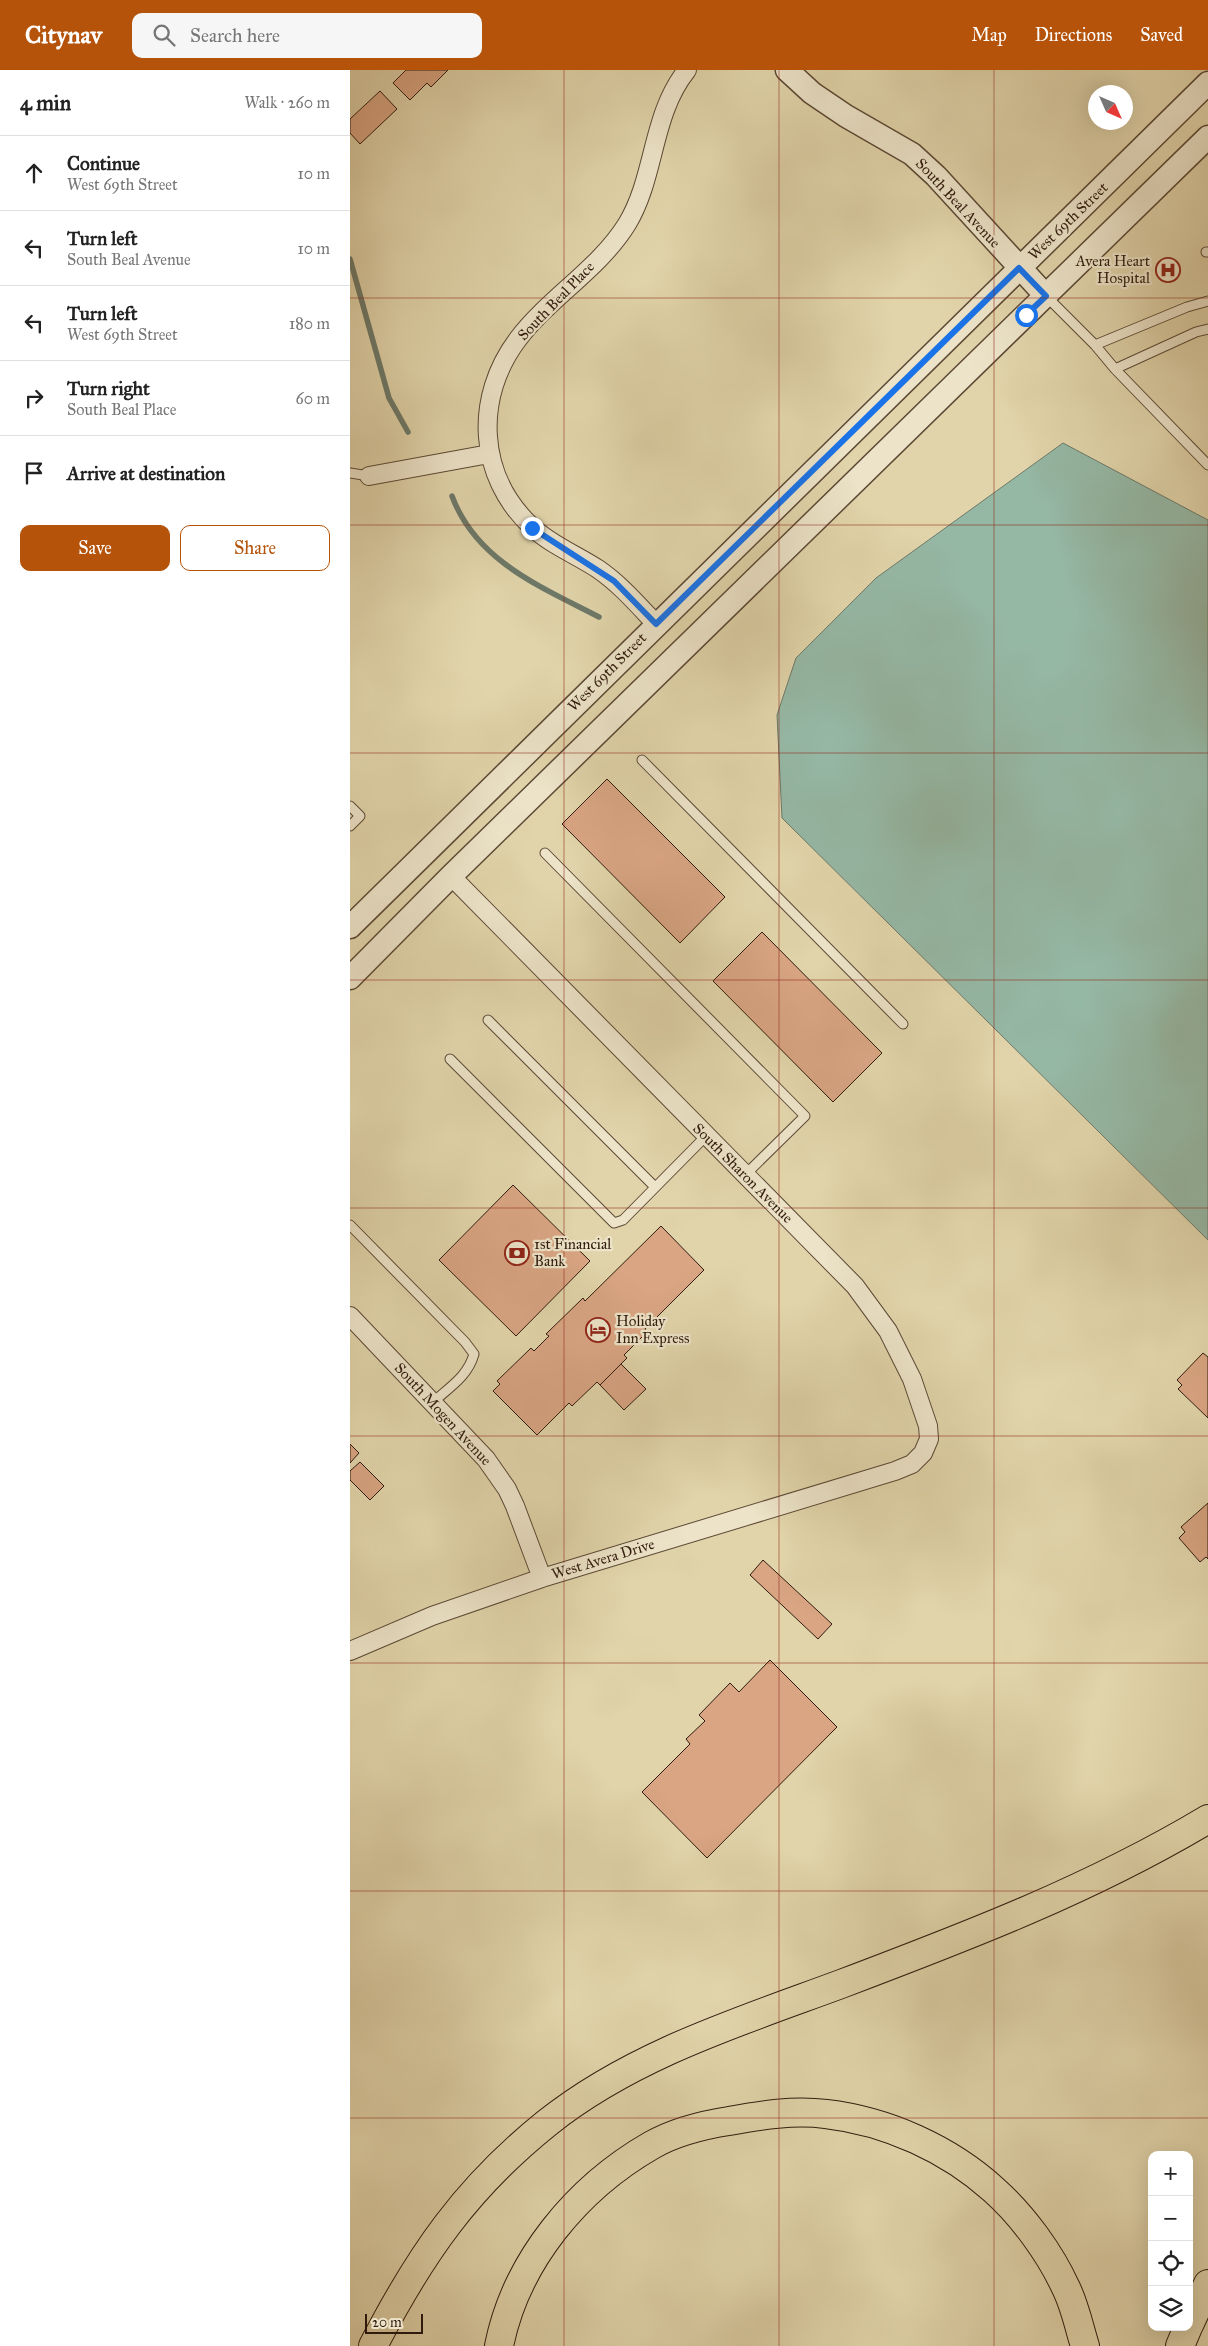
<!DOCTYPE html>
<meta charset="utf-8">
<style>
:root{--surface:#fff;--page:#f6f6f6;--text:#222;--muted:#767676;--line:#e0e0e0;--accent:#b45309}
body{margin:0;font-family:"IM FELL Great Primer",serif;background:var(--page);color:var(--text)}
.controls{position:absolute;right:15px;bottom:15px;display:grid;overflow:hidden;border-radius:10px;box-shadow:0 5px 20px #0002}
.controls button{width:45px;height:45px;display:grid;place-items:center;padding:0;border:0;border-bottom:1px solid var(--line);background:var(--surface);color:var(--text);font:25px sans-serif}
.compass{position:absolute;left:738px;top:15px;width:45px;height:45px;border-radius:50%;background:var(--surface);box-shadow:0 5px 20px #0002;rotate:135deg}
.scale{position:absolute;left:15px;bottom:12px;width:58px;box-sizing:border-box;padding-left:5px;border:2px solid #301b0e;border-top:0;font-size:14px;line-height:18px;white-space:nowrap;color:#301b0e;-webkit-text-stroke:4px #ece3c8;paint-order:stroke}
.stop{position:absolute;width:15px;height:15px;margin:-11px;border:4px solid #1a73e8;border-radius:50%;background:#fff}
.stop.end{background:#1a73e8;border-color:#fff;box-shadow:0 1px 5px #0008}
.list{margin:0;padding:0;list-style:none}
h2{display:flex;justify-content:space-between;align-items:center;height:65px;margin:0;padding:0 20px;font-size:21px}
h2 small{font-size:16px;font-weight:400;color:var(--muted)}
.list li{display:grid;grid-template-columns:32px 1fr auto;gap:15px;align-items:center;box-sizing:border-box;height:75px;padding:0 20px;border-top:1px solid var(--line)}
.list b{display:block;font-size:19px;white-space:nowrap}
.list p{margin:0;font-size:16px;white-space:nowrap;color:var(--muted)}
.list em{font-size:16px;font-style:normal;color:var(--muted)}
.actions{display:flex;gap:10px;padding:15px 20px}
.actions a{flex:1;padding:11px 0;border:1px solid var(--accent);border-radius:10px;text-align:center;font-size:18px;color:var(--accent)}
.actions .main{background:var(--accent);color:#fff}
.icon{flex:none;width:28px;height:28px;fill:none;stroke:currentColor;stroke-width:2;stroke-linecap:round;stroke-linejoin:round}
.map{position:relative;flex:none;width:858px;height:2276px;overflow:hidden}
header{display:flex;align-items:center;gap:30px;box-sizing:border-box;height:70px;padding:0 25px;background:var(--accent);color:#fff}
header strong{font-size:24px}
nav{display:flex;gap:28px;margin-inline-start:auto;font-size:18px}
.search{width:350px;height:45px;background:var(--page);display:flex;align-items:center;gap:12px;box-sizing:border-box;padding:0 18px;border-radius:10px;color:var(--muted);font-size:19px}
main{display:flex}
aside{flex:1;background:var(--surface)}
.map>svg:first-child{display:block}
.water{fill:#95b8a5;stroke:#6d7969}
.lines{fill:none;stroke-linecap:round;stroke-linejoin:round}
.stream{stroke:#6d7969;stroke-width:5.5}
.building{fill:#d9a583;stroke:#301b0e}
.service-casing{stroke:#5c4935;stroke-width:11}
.minor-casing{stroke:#5c4935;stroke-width:20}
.tertiary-casing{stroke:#5c4935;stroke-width:25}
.motorway-casing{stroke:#301b0e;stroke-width:30}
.service{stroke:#ece3c8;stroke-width:9}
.minor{stroke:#ece3c8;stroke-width:18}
.tertiary{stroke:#ece3c8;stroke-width:22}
.motorway{stroke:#e1d4aa;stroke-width:28}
.route{stroke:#1a73e8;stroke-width:6}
.grid{fill:none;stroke:#8f2418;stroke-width:1;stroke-opacity:0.55}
.labels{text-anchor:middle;stroke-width:4.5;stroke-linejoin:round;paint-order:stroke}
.street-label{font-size:15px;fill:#301b0e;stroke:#ece3c8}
.poi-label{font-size:15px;fill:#301b0e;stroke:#ece3c8;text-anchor:start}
</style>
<header>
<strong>Citynav</strong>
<div class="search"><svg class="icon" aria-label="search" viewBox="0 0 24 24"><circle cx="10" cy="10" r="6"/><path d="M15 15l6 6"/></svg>Search here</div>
<nav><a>Map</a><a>Directions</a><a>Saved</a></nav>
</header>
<main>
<aside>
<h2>4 min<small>Walk · 260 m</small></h2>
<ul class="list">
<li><svg class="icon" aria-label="ahead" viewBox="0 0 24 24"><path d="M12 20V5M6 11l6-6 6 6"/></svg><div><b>Continue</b><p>West 69th Street</p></div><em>10 m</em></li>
<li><svg class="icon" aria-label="left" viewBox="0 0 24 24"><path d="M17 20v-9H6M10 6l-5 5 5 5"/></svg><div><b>Turn left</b><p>South Beal Avenue</p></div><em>10 m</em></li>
<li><svg class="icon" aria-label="left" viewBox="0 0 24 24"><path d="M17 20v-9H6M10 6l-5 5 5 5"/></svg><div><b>Turn left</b><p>West 69th Street</p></div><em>180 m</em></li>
<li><svg class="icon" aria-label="right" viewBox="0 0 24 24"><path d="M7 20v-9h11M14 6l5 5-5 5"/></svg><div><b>Turn right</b><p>South Beal Place</p></div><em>60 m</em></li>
<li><svg class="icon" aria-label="arrive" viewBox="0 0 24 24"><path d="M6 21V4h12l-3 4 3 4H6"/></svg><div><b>Arrive at destination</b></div></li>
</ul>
<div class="actions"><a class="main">Save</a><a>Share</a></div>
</aside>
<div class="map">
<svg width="858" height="2276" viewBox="0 0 858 2276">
<rect width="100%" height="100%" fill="#e1d4aa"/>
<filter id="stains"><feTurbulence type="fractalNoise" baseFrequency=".004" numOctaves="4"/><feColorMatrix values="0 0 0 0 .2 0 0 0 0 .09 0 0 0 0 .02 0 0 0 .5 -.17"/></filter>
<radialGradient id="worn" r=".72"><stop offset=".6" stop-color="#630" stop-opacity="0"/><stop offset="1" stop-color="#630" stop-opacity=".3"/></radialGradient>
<path class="water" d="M713 373 858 450V1170L432 748 427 645 446 588 526 508Z"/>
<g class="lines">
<path class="stream" d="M0 189 39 328 58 362
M102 426C126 491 191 517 249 547"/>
</g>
<path class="building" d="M56 0H98L81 17 77 13 60 30 43 13Z
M30 21 47 39 10 74 0 63V49Z
M257 709 375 827 330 873 212 754Z
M412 862 532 983 483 1032 363 911Z
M163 1115 240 1191 166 1266 89 1190Z
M311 1156 354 1200 295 1259 297 1262 274 1285 277 1288 250 1315 247 1312 222 1336 219 1333 187 1365 143 1321 150 1314 147 1311 181 1278 184 1281 199 1266 196 1264 233 1228 235 1231Z
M853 1283 858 1287V1348L828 1319 832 1315 827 1310Z
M271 1294 296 1319 274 1340 250 1315Z
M0 1374 9 1383 0 1393Z
M10 1392 34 1416 20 1430 0 1410V1401Z
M858 1433V1489L856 1487 850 1492 829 1468 835 1462 831 1457Z
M413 1490 482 1554 468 1569 400 1505Z
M420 1590 487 1657 357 1788 292 1722 340 1674 336 1669 355 1651 349 1645 380 1613 389 1622Z"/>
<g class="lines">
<defs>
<path id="service" d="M856 182H858
M696 226 745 275 765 299 858 395
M745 275 837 237 858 231
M765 299 846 262 858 259
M0 403 19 406
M292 690 553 954
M0 736 10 746 0 756
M195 783 455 1046 395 1105
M138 950 305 1117
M100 989 264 1153 273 1150 356 1066
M0 1155 115 1272 124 1284C118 1306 100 1317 83 1332"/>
<path id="minor" d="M19 406 139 384
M306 554C288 535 270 514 248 499 227 485 201 475 182 457 127 406 124 327 168 269 200 227 249 199 277 154 306 106 301 45 337 0
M0 1246 136 1389 157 1419 165 1436 192 1508
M0 1581 82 1546 192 1508 545 1401 562 1394 573 1383 579 1369 578 1356 562 1309 538 1261 505 1216 101 806"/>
<path id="tertiary" d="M437 0 462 23 496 46 562 84 586 106 696 226
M0 857 858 13
M0 908 101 806 858 67"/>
<path id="motorway" d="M839 2255 858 2214
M23 2276C70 2185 116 2118 197 2053 282 1985 391 1951 491 1914 618 1866 741 1819 858 1749
M149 2276C166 2191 227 2118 302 2075 325 2062 353 2055 379 2051 411 2045 444 2040 476 2044 537 2051 599 2079 644 2120 673 2146 700 2183 716 2218 725 2236 729 2257 735 2276
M830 2276 838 2257"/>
</defs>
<use href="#service" class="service-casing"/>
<use href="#minor" class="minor-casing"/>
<use href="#tertiary" class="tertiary-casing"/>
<use href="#motorway" class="motorway-casing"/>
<use href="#service" class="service"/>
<use href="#minor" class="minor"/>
<use href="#tertiary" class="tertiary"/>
<use href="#motorway" class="motorway"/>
</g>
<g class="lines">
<path class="route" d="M182 458 264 511 306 554 669 198 696 226 676 245"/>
</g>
<path class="grid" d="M214 0V2276M429 0V2276M644 0V2276M0 228H858M0 455H858M0 683H858M0 910H858M0 1138H858M0 1366H858M0 1593H858M0 1821H858M0 2048H858"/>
<defs>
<symbol id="hospital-ring" viewBox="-11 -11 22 22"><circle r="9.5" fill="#ece3c8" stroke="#8f2418" stroke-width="1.5"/><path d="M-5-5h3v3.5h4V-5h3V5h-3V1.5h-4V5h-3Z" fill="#8f2418"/></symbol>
<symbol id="bank-ring" viewBox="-11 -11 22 22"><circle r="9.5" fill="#ece3c8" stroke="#8f2418" stroke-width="1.5"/><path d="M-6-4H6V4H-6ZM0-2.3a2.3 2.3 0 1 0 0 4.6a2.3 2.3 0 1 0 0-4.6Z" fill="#8f2418"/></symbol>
<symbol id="hotel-ring" viewBox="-11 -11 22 22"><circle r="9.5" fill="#ece3c8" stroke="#8f2418" stroke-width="1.5"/><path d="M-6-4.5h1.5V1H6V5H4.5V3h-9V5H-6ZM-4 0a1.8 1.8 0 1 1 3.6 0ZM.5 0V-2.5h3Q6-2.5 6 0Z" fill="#8f2418"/></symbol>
</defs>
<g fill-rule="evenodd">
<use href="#hospital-ring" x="804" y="186" width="28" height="28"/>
<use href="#bank-ring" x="153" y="1169" width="28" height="28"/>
<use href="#hotel-ring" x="234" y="1246" width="28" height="28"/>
</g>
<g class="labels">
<g class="street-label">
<text transform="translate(608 133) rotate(47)" y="5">South Beal Avenue</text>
<text transform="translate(718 151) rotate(-44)" y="5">West 69th Street</text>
<text transform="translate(206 231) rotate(-46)" y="5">South Beal Place</text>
<text transform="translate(257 602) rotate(-45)" y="5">West 69th Street</text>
<text transform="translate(393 1103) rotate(45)" y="5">South Sharon Avenue</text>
<text transform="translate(93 1344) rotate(47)" y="5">South Mogen Avenue</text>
<text transform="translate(253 1489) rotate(-17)" y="5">West Avera Drive</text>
</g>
<g class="poi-label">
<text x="800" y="196" text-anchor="end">Avera Heart<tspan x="800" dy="17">Hospital</tspan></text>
<text x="184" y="1179">1st Financial<tspan x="184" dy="17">Bank</tspan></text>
<text x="266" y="1256">Holiday<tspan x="266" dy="17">Inn Express</tspan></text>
</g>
</g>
<rect width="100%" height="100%" filter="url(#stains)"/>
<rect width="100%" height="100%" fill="url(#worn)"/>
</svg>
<div class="controls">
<button>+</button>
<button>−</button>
<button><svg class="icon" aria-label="locate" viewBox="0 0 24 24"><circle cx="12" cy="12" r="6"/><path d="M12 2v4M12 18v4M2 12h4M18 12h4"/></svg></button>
<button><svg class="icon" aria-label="layers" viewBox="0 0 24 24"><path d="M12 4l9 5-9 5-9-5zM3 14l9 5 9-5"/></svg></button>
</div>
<svg class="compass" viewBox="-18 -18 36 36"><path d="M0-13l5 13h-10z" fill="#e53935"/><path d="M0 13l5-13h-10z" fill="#767676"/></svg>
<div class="scale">20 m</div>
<div class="stop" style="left:676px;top:245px"></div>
<div class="stop end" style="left:182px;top:458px"></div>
</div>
</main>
